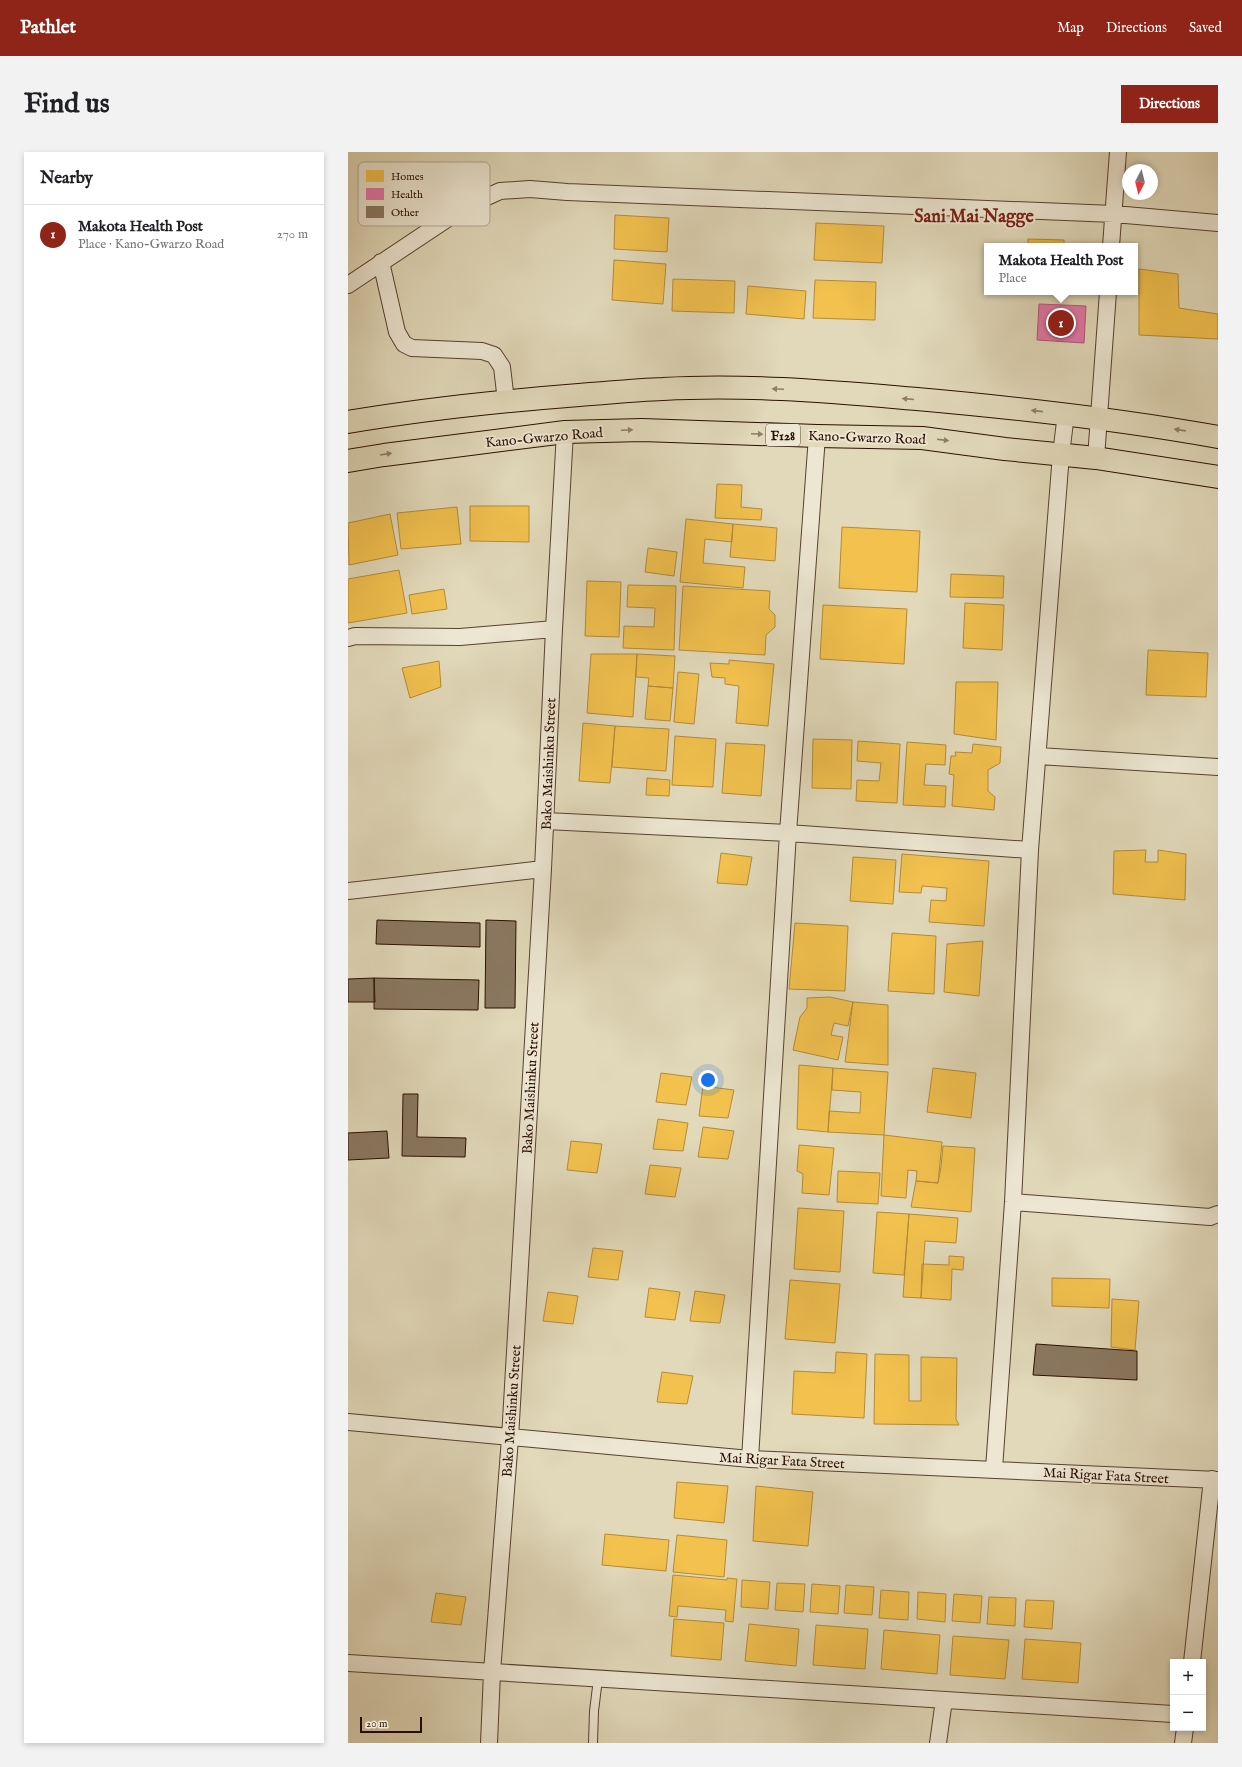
<!DOCTYPE html>
<meta charset="utf-8">
<style>
:root{--surface:#fff;--page:#f2f2f2;--text:#202124;--muted:#757577;--line:#e0e0e0;--accent:#8f2418}
body{margin:0;font-family:"IM FELL English",serif;background:var(--page);color:var(--text)}
.controls{position:absolute;right:12px;bottom:12px;display:grid;overflow:hidden;border-radius:0px;box-shadow:0 2px 6px #0003}
.controls button{width:36px;height:36px;display:grid;place-items:center;padding:0;border:0;border-bottom:1px solid var(--line);background:var(--surface);color:var(--text);font:20px sans-serif}
.compass{position:absolute;left:774px;top:12px;width:36px;height:36px;border-radius:50%;background:var(--surface);box-shadow:0 2px 6px #0003;rotate:187deg}
.scale{position:absolute;left:12px;bottom:10px;width:62px;box-sizing:border-box;padding-left:4px;border:2px solid #2b0e00;border-top:0;font-size:11px;line-height:14px;white-space:nowrap;color:#2b0e00;-webkit-text-stroke:3px #ece6d2;paint-order:stroke}
.you{position:absolute;left:360px;top:928px;width:14px;height:14px;margin:-10px;border:3px solid #fff;border-radius:50%;background:#1a73e8;box-shadow:0 0 0 6px #1a73e833}
.badge{display:grid;place-items:center;width:26px;height:26px;border-radius:50%;background:var(--accent);color:#fff;font-size:13px;font-weight:700}
.pin{position:absolute;translate:-50% -50%;border:2px solid #fff;box-shadow:0 1px 4px #0006}
.popup{position:absolute;left:636px;top:91px;width:154px;height:52px;box-sizing:border-box;display:grid;place-content:center;border-radius:0px;background:var(--surface);filter:drop-shadow(0 1px 3px #0005);font-size:13px;white-space:nowrap;color:var(--muted)}
.popup b{font-size:15px;color:var(--text)}
.popup::after{content:'';position:absolute;left:50%;top:100%;margin-left:-8px;border:8px solid transparent;border-top-color:var(--surface)}
.list{margin:0;padding:0;list-style:none}
h2{display:flex;justify-content:space-between;align-items:center;height:52px;margin:0;padding:0 16px;font-size:17px}
h2 small{font-size:13px;font-weight:400;color:var(--muted)}
.list li{display:grid;grid-template-columns:26px 1fr auto;gap:12px;align-items:center;box-sizing:border-box;height:60px;padding:0 16px;border-top:1px solid var(--line)}
.list b{display:block;font-size:15px;white-space:nowrap}
.list p{margin:0;font-size:13px;white-space:nowrap;color:var(--muted)}
.list em{font-size:13px;font-style:normal;color:var(--muted)}
.map{position:relative;flex:none;width:870px;height:1591px;overflow:hidden;border-radius:0px}
header{display:flex;align-items:center;gap:24px;box-sizing:border-box;height:56px;padding:0 20px;background:var(--accent);color:#fff}
header strong{font-size:19px}
nav{display:flex;gap:22px;margin-inline-start:auto;font-size:14px}
.intro{display:flex;align-items:center;justify-content:space-between;box-sizing:border-box;height:96px;padding:0 24px}
h1{margin:0;font-size:28px}
.button{padding:10px 18px;border-radius:0px;background:var(--accent);color:#fff;font-size:14px;font-weight:700}
main{display:flex;gap:24px;padding:0 24px}
aside{flex:1;background:var(--surface);border-radius:0px;box-shadow:0 2px 6px #0003}
.map>svg:first-child{display:block}
.homes{fill:#f2c14e;stroke:#b68b37}
.health{fill:#e377a8;stroke:#ac5876}
.building{fill:#8a7861;stroke:#2b0e00}
.lines{fill:none;stroke-linecap:round;stroke-linejoin:round}
.service-casing{stroke:#58412e;stroke-width:10}
.minor-casing{stroke:#58412e;stroke-width:18}
.primary-casing{stroke:#2b0e00;stroke-width:24}
.service{stroke:#ece6d2;stroke-width:8}
.minor{stroke:#ece6d2;stroke-width:16}
.primary{stroke:#e1d9ba;stroke-width:22}
.oneway{fill:#8f7e66}
.labels{text-anchor:middle;stroke-width:4;stroke-linejoin:round;paint-order:stroke}
.shield{fill:#ece6d2;stroke:#654f3f;stroke-width:1}
.shield-label{font-size:13px;font-weight:bold;fill:#2b0e00}
.street-label{font-size:14px;fill:#2b0e00;stroke:#ece6d2}
.district-label{font-size:18px;font-weight:bold;fill:#7a1f14;stroke:#ece6d2}
.key{fill:#ece6d2;stroke:#b2a593;stroke-width:1}
.key-label{font-size:11px;fill:#2b0e00}
</style>
<header>
<strong>Pathlet</strong>
<nav><a>Map</a><a>Directions</a><a>Saved</a></nav>
</header>
<div class="intro"><h1>Find us</h1><a class="button">Directions</a></div>
<main>
<aside>
<h2>Nearby<small></small></h2>
<ul class="list">
<li><span class="badge">1</span><div><b>Makota Health Post</b><p>Place · Kano-Gwarzo Road</p></div><em>270 m</em></li>
</ul>
</aside>
<div class="map">
<svg width="870" height="1591" viewBox="0 0 870 1591">
<rect width="100%" height="100%" fill="#e1d9ba"/>
<filter id="stains"><feTurbulence type="fractalNoise" baseFrequency=".005" numOctaves="4"/><feColorMatrix values="0 0 0 0 .2 0 0 0 0 .09 0 0 0 0 .02 0 0 0 .5 -.17"/></filter>
<radialGradient id="worn" r=".72"><stop offset=".6" stop-color="#630" stop-opacity="0"/><stop offset="1" stop-color="#630" stop-opacity=".3"/></radialGradient>
<path class="homes" d="M267 63 321 66 319 100 266 97Z
M468 71 536 74 534 111 466 108Z
M680 87 716 88V94H680Z
M266 108 318 112 315 152 264 148Z
M791 117 830 122 831 156 870 162V187L791 183Z
M325 127 387 129 386 161 324 159Z
M467 128 528 130 527 168 465 166Z
M400 134 458 139 456 167 398 162Z
M369 332 394 333 393 355 414 357 413 368 367 366Z
M122 354H181V390L122 389Z
M109 355 113 392 53 397 49 361Z
M42 362 50 403 1 413 0 371Z
M338 367 385 372 384 390 357 387 355 411 397 415 395 436 332 430Z
M385 372 429 376 427 409 382 405Z
M494 375 572 379 569 440 491 436Z
M300 396 329 400 326 424 297 420Z
M51 418 59 461 0 471V427Z
M603 422 656 424 655 446 602 445Z
M239 429 273 430 271 485 237 484Z
M280 433 328 434 326 498 275 496 276 474 306 475 307 456 279 455Z
M335 434 422 439 421 457 427 463V475L418 483 417 503 331 498Z
M96 437 99 457 64 462 61 443Z
M617 451 656 453 654 498 615 496Z
M475 453 559 457 556 512 472 507Z
M800 498 860 501 858 545 798 543Z
M243 502H289L285 565 239 561Z
M289 502 327 504 325 536 300 534 301 526 288 525Z
M381 508 426 512 420 574 388 571 391 534 377 532V526L364 525 362 511 381 512Z
M91 509 93 535 62 546 54 516Z
M330 520 351 522 346 572 326 570Z
M608 530H650L648 588 606 582Z
M300 534 325 536 322 569 297 567Z
M235 571 267 574 262 631 231 629Z
M267 574 321 577 318 619 264 615Z
M327 584 368 587 365 635 324 633Z
M465 587 504 588 503 637 464 636Z
M510 589 552 592 549 651 508 649 509 628 531 629 533 611 509 609Z
M559 590 598 593 597 613 578 612 576 633 598 634 597 655 555 653Z
M378 591 417 593 413 644 374 641Z
M625 592 653 595 652 611 640 618V639L647 645 646 658 604 654 606 623 601 622 603 604H608L607 600 624 601Z
M299 626 322 628 321 644 298 643Z
M798 698 797 710H810V698L838 702 837 748 765 742 766 699Z
M373 701 404 705 399 733 369 731Z
M554 702 641 709 636 774 581 770 583 748 598 749 599 736 574 734 573 741 551 740Z
M505 705 548 708 545 752 502 749Z
M447 771 500 774 497 839 441 837Z
M544 781 588 784 586 842 540 839Z
M635 789 631 844 596 840 599 792Z
M482 845 505 850 500 874 486 871 483 883 495 885 490 908 445 898 452 865 459 856V846Z
M505 850 540 853V913L497 910Z
M451 913 485 916 480 980 449 977Z
M485 916 540 920 536 983 480 980 481 959 512 961 513 940 484 938Z
M585 916 628 921 623 966 579 960Z
M313 921 344 925 338 953 308 950Z
M355 934 386 938 380 966 351 964Z
M310 967 340 971 335 999 305 997Z
M355 975 386 979 380 1007 350 1005Z
M536 983 594 990 590 1031 568 1029 569 1019 560 1018 558 1046 533 1044Z
M223 989 254 992 249 1021 219 1018Z
M451 993 486 996 481 1043 454 1041 455 1022 449 1019Z
M595 994 627 996 623 1060 563 1055 568 1029 590 1031 593 1015Z
M302 1013 333 1016 327 1045 297 1042Z
M490 1019 532 1021 530 1052 489 1050Z
M450 1056 496 1059 492 1120 446 1117Z
M529 1060 561 1062 556 1123 525 1121Z
M561 1062 610 1066 608 1091 577 1089 573 1146 555 1145Z
M245 1096 275 1099 270 1128 240 1125Z
M601 1104 616 1105 615 1118 604 1117 603 1148 573 1146 574 1112 601 1113Z
M704 1126 762 1127 761 1156 704 1154Z
M442 1128 492 1132 487 1191 437 1187Z
M301 1136 332 1140 327 1168 297 1165Z
M347 1139 377 1143 372 1171 342 1169Z
M200 1140 230 1144 225 1172 195 1169Z
M764 1147 791 1149 787 1198 763 1195Z
M488 1200 519 1202 516 1266 444 1262 446 1219 487 1221Z
M527 1202 561 1203V1249H573V1205L609 1206 608 1267 611 1273 526 1272Z
M314 1220 345 1224 339 1252 309 1250Z
M329 1330 380 1334 376 1371 326 1366Z
M408 1334 465 1340 460 1394 405 1389Z
M257 1382 321 1388 318 1419 254 1413Z
M329 1383 379 1388 376 1425 325 1420Z
M325 1423 379 1428V1426L389 1427 385 1470 377 1469 378 1458 330 1454 329 1465 321 1464Z
M394 1428 422 1430 420 1457 393 1455Z
M429 1431 457 1432 455 1460 427 1458Z
M464 1432 492 1434 490 1462 462 1460Z
M498 1433 526 1435 524 1463 496 1461Z
M533 1438 561 1440 560 1468 531 1466Z
M570 1440 598 1442 597 1470 569 1467Z
M88 1441 118 1445 113 1473 83 1470Z
M606 1442 634 1444 632 1471 604 1469Z
M641 1445 668 1446 667 1474 639 1472Z
M678 1448 706 1449 704 1477 676 1475Z
M326 1467 376 1471 373 1508 323 1504Z
M401 1472 451 1477 448 1514 397 1509Z
M468 1473 520 1477 517 1517 465 1513Z
M536 1478 592 1483 589 1522 533 1517Z
M605 1484 661 1488 657 1527 602 1523Z
M677 1487 733 1491 730 1531 674 1527Z"/>
<path class="health" d="M691 152 738 154 736 191 689 188Z"/>
<path class="building" d="M29 768 132 771V795L28 792Z
M138 768 168 769 167 856H137Z
M26 826 131 828 130 858 26 857Z
M26 826 27 850H0V827Z
M55 942H70L69 985 118 986 117 1005 54 1004Z
M39 979 41 1006 0 1008V981Z
M688 1192 789 1199V1228L685 1223Z"/>
<g class="lines">
<defs>
<path id="service" d="M245 1591 246 1559 250 1527"/>
<path id="minor" d="M763 94 770 0
M33 110 49 180 56 192 64 196 134 199 146 203 154 215 158 249
M0 133 117 55 152 39 182 37 219 40 766 62 870 71
M748 306 760 140
M0 486 7 484 112 485 206 477
M690 604 870 615
M198 669 440 681 682 698
M0 739 195 717
M665 1050 862 1065 870 1062
M0 1270 402 1307 870 1328
M402 1307 440 681 469 284
M646 1317 665 1050 682 698 713 302 718 262
M844 1510 864 1327
M0 1511 825 1562
M141 1591 144 1520 162 1286 195 717 206 477 217 280
M590 1591 596 1548
M835 1591 837 1576"/>
<path id="primary" d="M0 270C77 257 154 249 231 243 259 241 287 238 315 237 399 232 485 240 569 247 670 256 770 267 870 285
M0 309 36 303 217 280 294 278 469 284 574 286 657 297 748 306 870 325"/>
</defs>
<use href="#service" class="service-casing"/>
<use href="#minor" class="minor-casing"/>
<use href="#primary" class="primary-casing"/>
<use href="#service" class="service"/>
<use href="#minor" class="minor"/>
<use href="#primary" class="primary"/>
</g>
<defs><path id="oneway-solid" d="M-6-.8H1V-3.2L6.5 0L1 3.2V.8H-6Z"/></defs>
<g class="oneway">
<use href="#oneway-solid" transform="translate(430 237) rotate(-178)"/>
<use href="#oneway-solid" transform="translate(560 247) rotate(-175)"/>
<use href="#oneway-solid" transform="translate(689 259) rotate(-174)"/>
<use href="#oneway-solid" transform="translate(279 278) rotate(-2)"/>
<use href="#oneway-solid" transform="translate(832 278) rotate(-172)"/>
<use href="#oneway-solid" transform="translate(409 282) rotate(2)"/>
<use href="#oneway-solid" transform="translate(595 288) rotate(7)"/>
<use href="#oneway-solid" transform="translate(38 302) rotate(-9)"/>
</g>
<g class="labels">
<rect class="shield" x="418" y="272" width="34" height="22" rx="3"/>
<g class="shield-label">
<text x="435" y="288">F128</text>
</g>
<g class="street-label">
<text transform="translate(196 285) rotate(-5)" y="5">Kano-Gwarzo Road</text>
<text transform="translate(519 285) rotate(2)" y="5">Kano-Gwarzo Road</text>
<text transform="translate(200 612) rotate(-88)" y="5">Bako Maishinku Street</text>
<text transform="translate(182 936) rotate(-87)" y="5">Bako Maishinku Street</text>
<text transform="translate(163 1259) rotate(-86)" y="5">Bako Maishinku Street</text>
<text transform="translate(434 1308) rotate(3)" y="5">Mai Rigar Fata Street</text>
<text transform="translate(758 1323) rotate(3)" y="5">Mai Rigar Fata Street</text>
</g>
<g class="district-label">
<text x="626" y="70">Sani Mai Nagge</text>
</g>
</g>
<rect x="10" y="10" width="132" height="64" rx="6" class="key"/>
<rect x="18" y="18" width="18" height="12" fill="#f2c14e"/>
<rect x="18" y="36" width="18" height="12" fill="#e377a8"/>
<rect x="18" y="54" width="18" height="12" fill="#8a7861"/>
<g class="key-label">
<text x="43" y="28">Homes</text>
<text x="43" y="46">Health</text>
<text x="43" y="64">Other</text>
</g>
<rect width="100%" height="100%" filter="url(#stains)"/>
<rect width="100%" height="100%" fill="url(#worn)"/>
</svg>
<div class="controls">
<button>+</button>
<button>−</button>
</div>
<svg class="compass" viewBox="-18 -18 36 36"><path d="M0-13l5 13h-10z" fill="#e53935"/><path d="M0 13l5-13h-10z" fill="#757577"/></svg>
<div class="scale">20 m</div>
<div class="you"></div>
<div class="pin badge" style="left:713px;top:171px">1</div>
<div class="popup"><b>Makota Health Post</b>Place</div>
</div>
</main>
